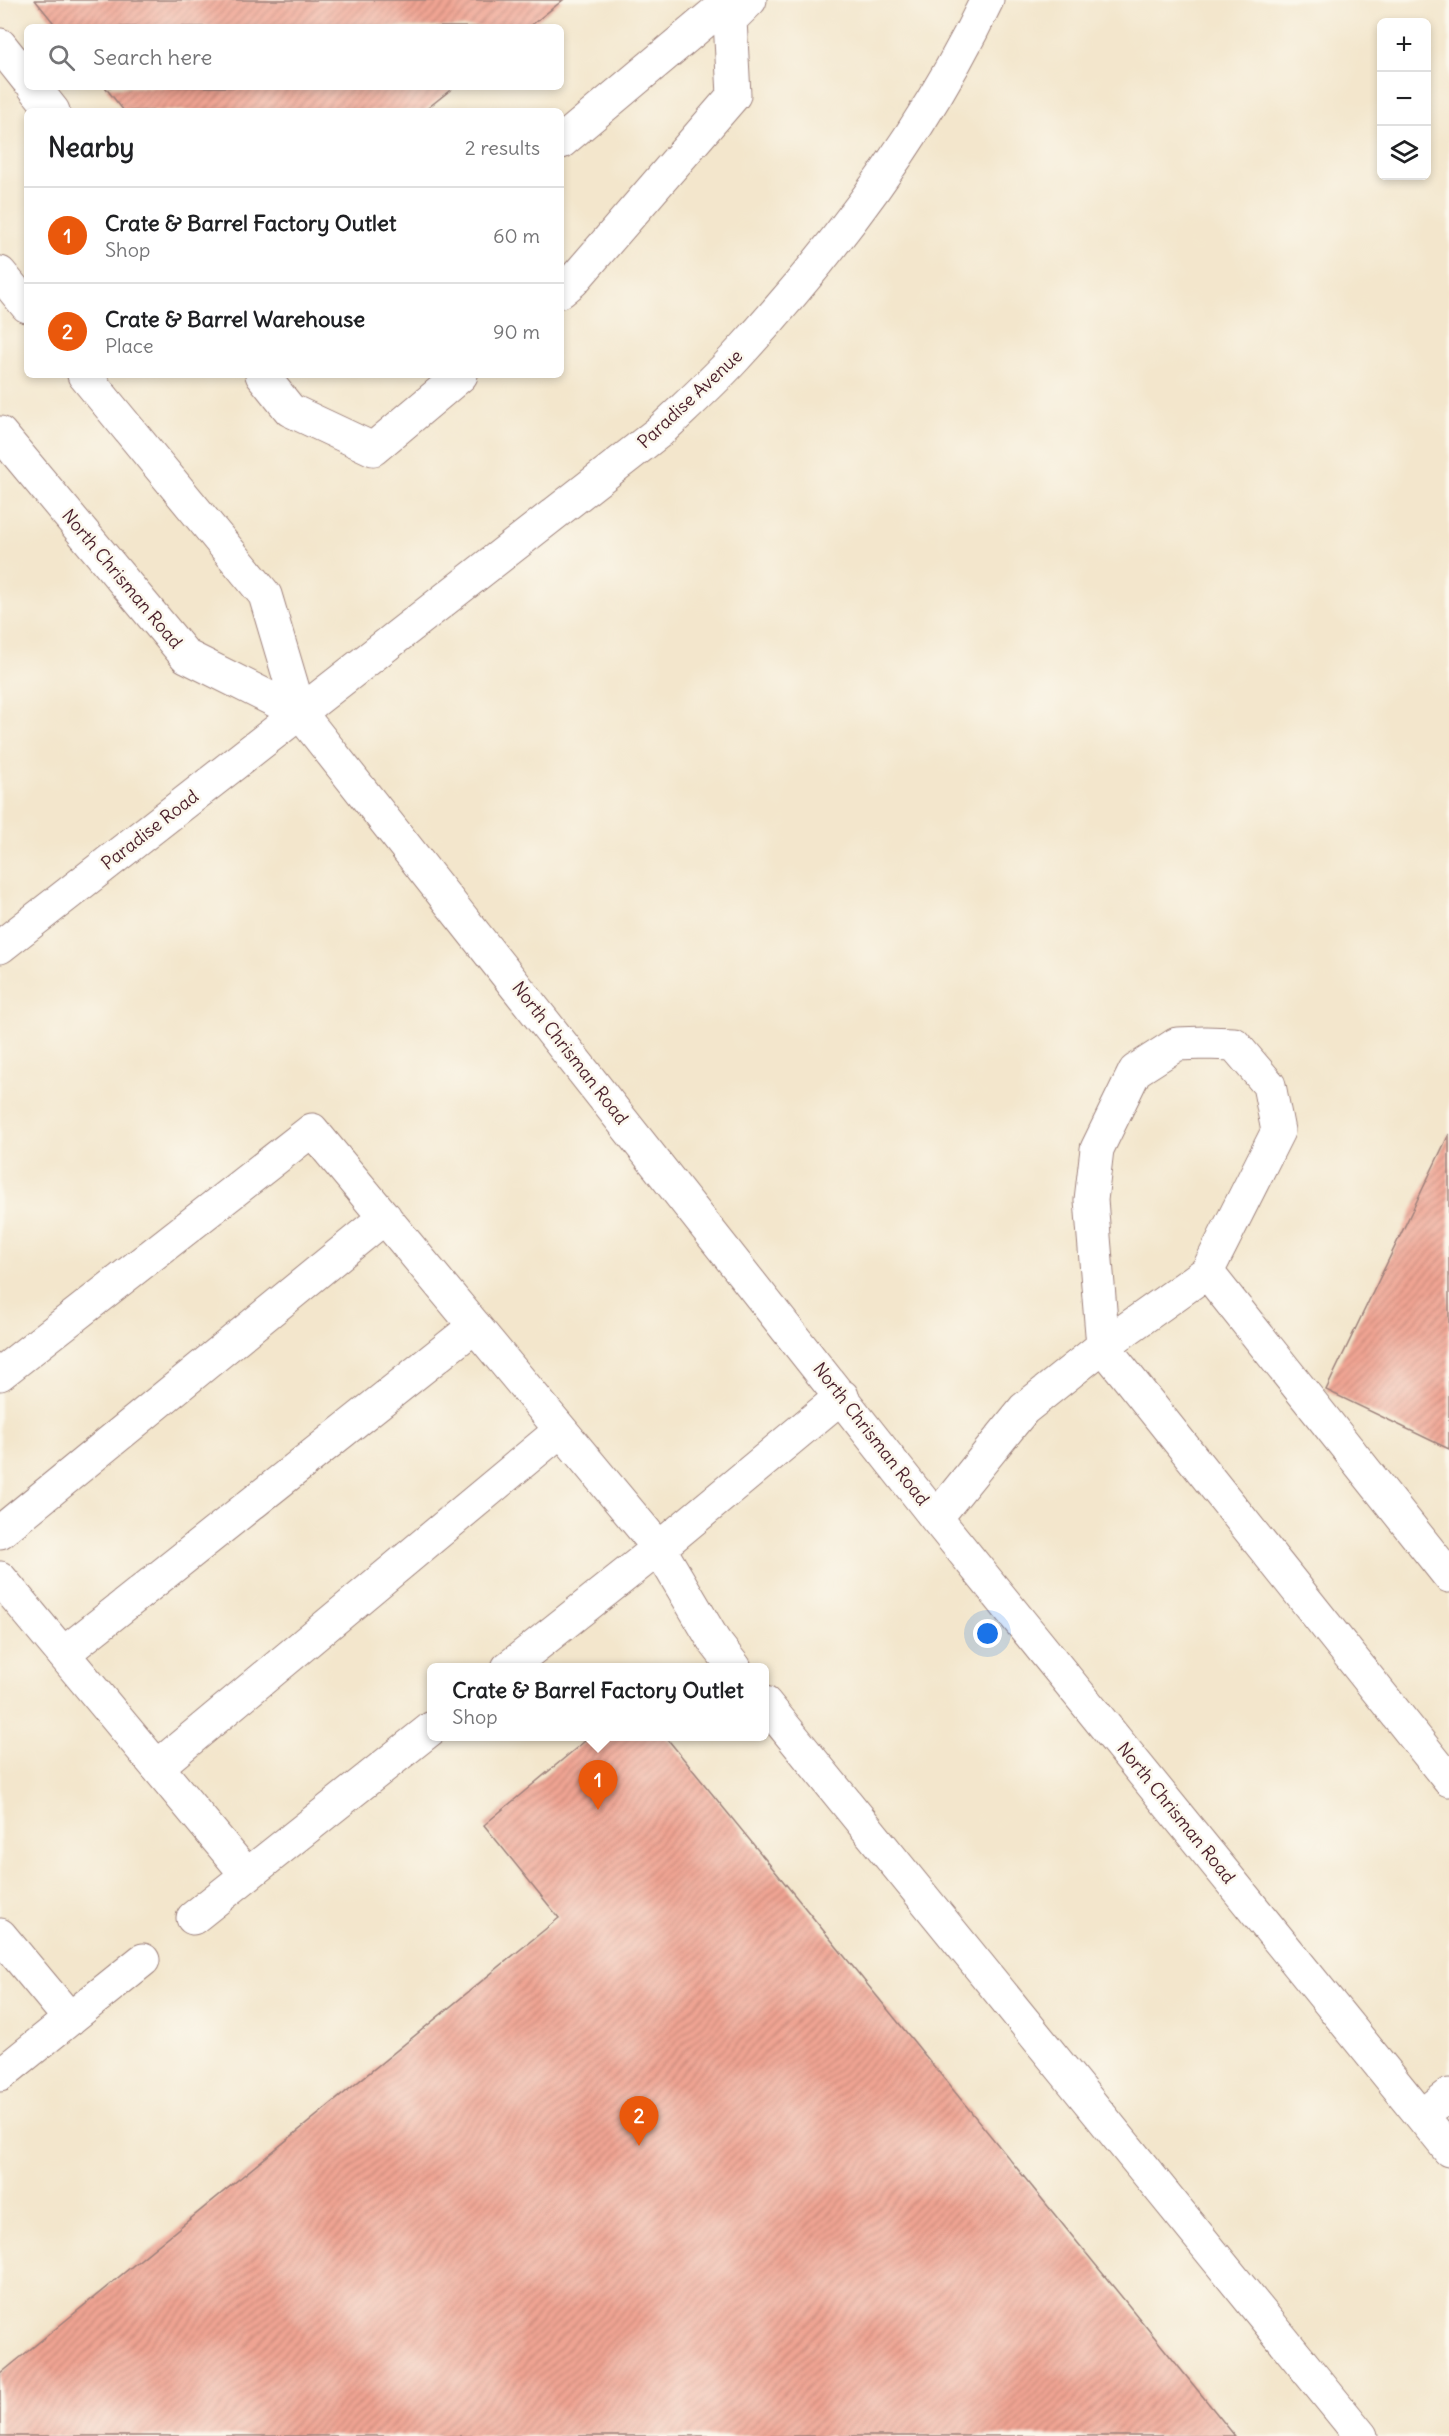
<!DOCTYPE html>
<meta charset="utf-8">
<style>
:root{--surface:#fff;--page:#f2f2f2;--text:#202124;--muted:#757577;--line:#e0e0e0;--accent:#ea580c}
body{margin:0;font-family:Delius,sans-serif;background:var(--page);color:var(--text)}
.controls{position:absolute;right:18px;top:18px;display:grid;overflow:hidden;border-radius:9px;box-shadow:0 3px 9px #0003}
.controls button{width:54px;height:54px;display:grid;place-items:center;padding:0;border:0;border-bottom:2px solid var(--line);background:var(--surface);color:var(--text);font:30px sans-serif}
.you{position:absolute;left:988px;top:1634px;width:21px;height:21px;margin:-15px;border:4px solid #fff;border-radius:50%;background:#1a73e8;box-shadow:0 0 0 9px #1a73e833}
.badge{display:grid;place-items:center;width:39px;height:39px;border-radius:50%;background:var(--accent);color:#fff;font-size:20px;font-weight:700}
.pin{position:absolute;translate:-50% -50px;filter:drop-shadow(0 2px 3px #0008)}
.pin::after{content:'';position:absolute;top:32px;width:21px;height:18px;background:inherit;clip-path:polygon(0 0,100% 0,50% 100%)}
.popup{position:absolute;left:427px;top:1663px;width:342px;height:78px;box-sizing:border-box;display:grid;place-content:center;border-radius:9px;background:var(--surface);filter:drop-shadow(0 2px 4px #0005);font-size:20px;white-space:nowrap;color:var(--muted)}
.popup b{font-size:22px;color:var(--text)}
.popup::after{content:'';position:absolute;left:50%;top:100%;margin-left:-12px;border:12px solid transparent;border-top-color:var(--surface)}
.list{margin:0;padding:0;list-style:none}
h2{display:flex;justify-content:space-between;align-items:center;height:78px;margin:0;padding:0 24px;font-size:26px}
h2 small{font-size:20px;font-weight:400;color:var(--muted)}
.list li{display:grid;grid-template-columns:39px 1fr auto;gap:18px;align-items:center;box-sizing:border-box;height:96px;padding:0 24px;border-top:2px solid var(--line)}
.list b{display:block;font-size:22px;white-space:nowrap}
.list p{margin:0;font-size:20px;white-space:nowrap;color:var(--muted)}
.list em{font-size:20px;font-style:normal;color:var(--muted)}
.icon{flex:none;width:33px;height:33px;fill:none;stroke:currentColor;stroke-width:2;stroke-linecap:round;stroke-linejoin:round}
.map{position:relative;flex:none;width:1449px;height:2436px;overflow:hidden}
.search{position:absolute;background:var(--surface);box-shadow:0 3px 9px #0003;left:24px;top:24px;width:540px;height:66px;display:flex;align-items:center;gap:15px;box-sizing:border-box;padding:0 21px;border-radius:9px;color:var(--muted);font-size:22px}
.panel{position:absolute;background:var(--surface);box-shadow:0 3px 9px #0003;left:24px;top:108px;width:540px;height:270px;border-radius:9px}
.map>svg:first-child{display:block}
.building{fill:url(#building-hatch)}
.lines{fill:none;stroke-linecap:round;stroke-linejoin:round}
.minor-casing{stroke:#9e827c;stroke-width:35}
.minor{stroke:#fff;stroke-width:33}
.labels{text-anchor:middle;stroke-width:5;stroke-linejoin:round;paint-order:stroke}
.street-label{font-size:18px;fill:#4a1f2b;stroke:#fbf7ec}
</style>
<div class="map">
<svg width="1449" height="2436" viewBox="0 0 1449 2436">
<defs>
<pattern id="building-hatch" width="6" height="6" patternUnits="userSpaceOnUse" patternTransform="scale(1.5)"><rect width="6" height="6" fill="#f0a493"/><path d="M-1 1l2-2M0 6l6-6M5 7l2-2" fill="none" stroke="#c48578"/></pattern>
</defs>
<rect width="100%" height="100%" fill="#fbf7ec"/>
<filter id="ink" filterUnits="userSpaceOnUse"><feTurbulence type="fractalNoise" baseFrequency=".0167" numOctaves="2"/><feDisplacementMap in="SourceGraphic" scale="12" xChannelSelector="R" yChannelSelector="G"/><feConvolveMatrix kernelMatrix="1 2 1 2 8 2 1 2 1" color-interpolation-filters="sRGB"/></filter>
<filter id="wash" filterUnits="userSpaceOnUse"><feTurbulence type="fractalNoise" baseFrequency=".008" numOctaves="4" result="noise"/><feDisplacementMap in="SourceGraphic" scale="24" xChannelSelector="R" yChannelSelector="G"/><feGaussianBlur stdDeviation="1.35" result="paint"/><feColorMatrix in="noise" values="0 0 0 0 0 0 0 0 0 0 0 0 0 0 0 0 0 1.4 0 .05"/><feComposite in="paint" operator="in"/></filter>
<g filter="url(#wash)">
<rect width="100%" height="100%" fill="#f3e6cc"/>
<g id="blocks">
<path class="building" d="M35 0H563L529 27H57Z
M105 87H454L424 111H124Z
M1449 1134V1449L1326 1390Z
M591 1736H665L1235 2436H0V2374L559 1918 484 1825Z"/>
</g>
</g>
<g filter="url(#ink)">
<use href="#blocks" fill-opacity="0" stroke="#9e827c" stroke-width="1.5"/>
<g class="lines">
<defs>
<path id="minor" d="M0 45 27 79
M34 87 53 111
M561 142 730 0
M0 273 27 306
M561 291 573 281 734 95 730 20 750 0
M84 375 265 595 300 713 936 1518 1449 2150
M262 375 290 410 373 449 461 375
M0 433 186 656 300 713
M0 947 659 432C684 408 710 385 734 359 833 252 924 132 987 0
M1205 1043 1234 1044 1269 1085 1278 1131 1207 1272 1103 1346 1091 1200 1097 1149 1135 1071 1177 1044Z
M1207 1272 1449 1576
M0 1374 312 1130 659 1548 714 1641 735 1668
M936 1518 1024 1409 1103 1346 1449 1780
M0 1532 385 1217
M0 1578 247 1875
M63 1654 475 1326
M508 1668 659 1548 842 1396
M765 1703 1361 2436
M157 1767 561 1430
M193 1918 432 1728
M0 1935 70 2019
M0 2075 143 1960
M1422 2116 1449 2095"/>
</defs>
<use href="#minor" class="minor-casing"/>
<use href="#minor" class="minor"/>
</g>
</g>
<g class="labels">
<g class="street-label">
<text transform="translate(690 399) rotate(-43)" y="6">Paradise Avenue</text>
<text transform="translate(122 579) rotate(50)" y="6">North Chrisman Road</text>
<text transform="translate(150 830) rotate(-38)" y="6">Paradise Road</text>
<text transform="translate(570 1053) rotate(52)" y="6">North Chrisman Road</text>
<text transform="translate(871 1434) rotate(52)" y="6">North Chrisman Road</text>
<text transform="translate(1176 1813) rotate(51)" y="6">North Chrisman Road</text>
</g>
</g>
</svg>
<div class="controls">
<button>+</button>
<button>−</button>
<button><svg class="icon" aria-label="layers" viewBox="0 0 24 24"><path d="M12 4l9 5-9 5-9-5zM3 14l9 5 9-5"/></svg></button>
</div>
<div class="you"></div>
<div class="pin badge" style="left:598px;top:1810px">1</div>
<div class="popup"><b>Crate &amp; Barrel Factory Outlet</b>Shop</div>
<div class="pin badge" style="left:639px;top:2146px">2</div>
<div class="search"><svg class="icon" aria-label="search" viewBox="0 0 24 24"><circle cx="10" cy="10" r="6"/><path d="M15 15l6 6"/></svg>Search here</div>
<section class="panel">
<h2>Nearby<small>2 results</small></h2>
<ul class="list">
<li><span class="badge">1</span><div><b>Crate &amp; Barrel Factory Outlet</b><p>Shop</p></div><em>60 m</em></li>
<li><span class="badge">2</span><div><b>Crate &amp; Barrel Warehouse</b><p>Place</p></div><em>90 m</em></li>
</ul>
</section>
</div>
